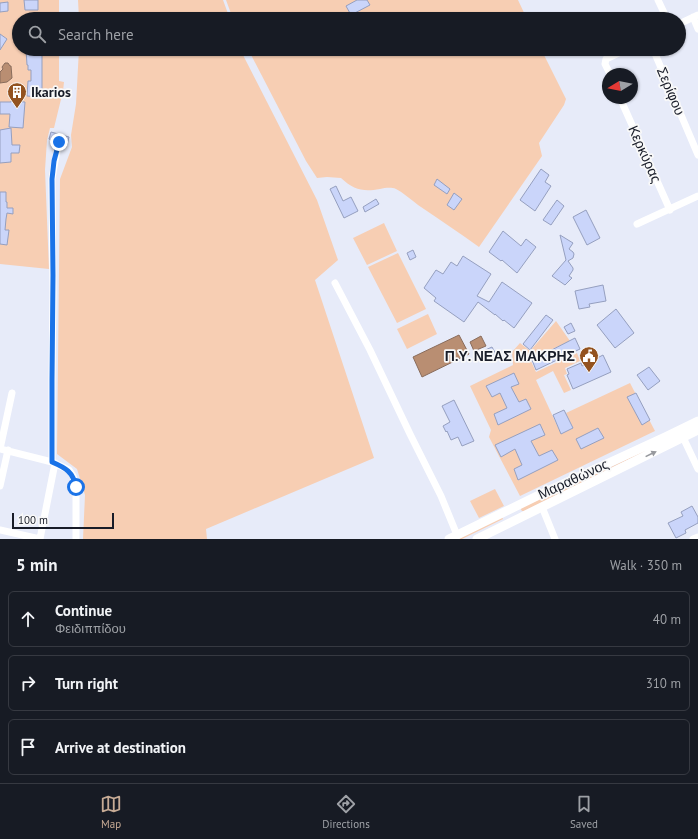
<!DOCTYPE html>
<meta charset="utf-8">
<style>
:root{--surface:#171b24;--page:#242831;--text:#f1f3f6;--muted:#9ea1a6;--line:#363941;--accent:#c7ab95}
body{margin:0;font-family:"PT Sans",sans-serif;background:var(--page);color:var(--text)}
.compass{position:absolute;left:602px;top:68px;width:36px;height:36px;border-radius:50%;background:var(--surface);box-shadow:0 1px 3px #0004;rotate:260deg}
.scale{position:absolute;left:12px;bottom:10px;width:102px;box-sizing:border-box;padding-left:4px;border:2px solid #181c28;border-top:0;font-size:11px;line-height:14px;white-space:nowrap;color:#181c28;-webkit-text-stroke:3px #f9f9f9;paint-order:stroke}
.stop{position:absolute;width:12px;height:12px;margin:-9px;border:3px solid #1a73e8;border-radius:50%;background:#fff}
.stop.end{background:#1a73e8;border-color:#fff;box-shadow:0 1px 4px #0008}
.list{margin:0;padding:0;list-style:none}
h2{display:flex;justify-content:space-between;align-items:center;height:52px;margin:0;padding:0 16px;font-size:17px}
h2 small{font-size:13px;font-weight:400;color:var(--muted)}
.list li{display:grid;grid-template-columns:26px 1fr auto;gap:12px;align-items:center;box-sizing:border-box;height:56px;margin:0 8px 8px;padding:0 8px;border:1px solid var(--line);border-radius:6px}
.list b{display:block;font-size:15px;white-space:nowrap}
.list p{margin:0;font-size:13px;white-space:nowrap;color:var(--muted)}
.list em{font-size:13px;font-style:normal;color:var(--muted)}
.icon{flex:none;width:22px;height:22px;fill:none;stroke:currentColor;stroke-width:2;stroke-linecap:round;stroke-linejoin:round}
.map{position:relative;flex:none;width:698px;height:539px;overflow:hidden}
.search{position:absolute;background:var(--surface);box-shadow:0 1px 3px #0004;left:12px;right:12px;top:12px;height:44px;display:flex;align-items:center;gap:10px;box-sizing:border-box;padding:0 14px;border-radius:22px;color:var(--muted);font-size:15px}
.sheet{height:244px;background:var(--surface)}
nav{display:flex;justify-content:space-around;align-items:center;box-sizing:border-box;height:56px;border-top:1px solid var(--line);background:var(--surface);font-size:11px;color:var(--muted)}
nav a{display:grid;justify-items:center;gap:2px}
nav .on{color:var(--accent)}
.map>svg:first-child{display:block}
.green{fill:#f7ceb3}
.water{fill:#b98e72;stroke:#896c5c}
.building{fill:#cad5fa;stroke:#959fbf}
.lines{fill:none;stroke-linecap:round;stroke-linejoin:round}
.minor{stroke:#fff;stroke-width:7}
.major{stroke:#fff;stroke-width:9}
.oneway{fill:#97999e}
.route{stroke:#1a73e8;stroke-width:5}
.labels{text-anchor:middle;stroke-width:3.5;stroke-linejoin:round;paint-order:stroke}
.street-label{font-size:14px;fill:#181c28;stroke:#f9f9f9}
.poi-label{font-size:14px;font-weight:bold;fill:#181c28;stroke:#f9f9f9;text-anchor:start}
</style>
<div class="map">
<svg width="698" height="539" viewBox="0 0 698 539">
<rect width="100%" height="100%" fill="#e7ebf9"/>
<path class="green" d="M0 0H59V19H19V49H59V81L64 82 63 91 54 128H50L47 140 45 170 49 269 0 264Z
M78 0H223L230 19H79Z
M226 0H518L527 19H233Z
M79 49H241L244 57 317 200 338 260 315 280 374 458 206 529 207 539H83L85 495 77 469 57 454 60 179 72 147 71 135 76 104Z
M248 49H541L566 99 564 105 539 143 542 156 479 247C460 233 440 220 421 207 415 203 401 191 396 189 391 187 385 188 380 189 363 192 354 190 341 178L327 177 317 178 306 161Z
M384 223 397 251 367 265 353 238Z
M398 253 426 309 397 323 368 267Z
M428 314 437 334 407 349 397 329Z
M556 321 570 341 530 359 536 372 577 353 580 361 565 368 567 374 564 375 571 390 564 393 553 371 536 380 561 434 573 428 566 413 630 383 655 431 520 496 489 437 491 430 470 386 513 365 512 352 520 343 530 351Z
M664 441H666L524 511H522L520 508 609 468Z
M495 489 504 506 479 518 470 501Z
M502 517 503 519 462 539H458Z"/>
<path class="water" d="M5 63H8L10 66H11L12 78 7 82 0 83V72L3 69 2 67Z
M459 335 469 354 422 377 413 357Z
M481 336 486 346 474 351 470 342Z"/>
<path class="building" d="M24 0H38V10H25Z
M357 0H367L370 5 351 15 346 6Z
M8 2V11L0 12V3Z
M0 34 7 39 0 50Z
M26 49H42V97L27 96 28 81H31V70H28V65H27Z
M11 101 25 102 23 128 9 127 10 114H0V102H11Z
M11 128 12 145H20L19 153H11V162L0 163V130Z
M51 132 69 137 67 145 64 144V140L60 137H57L54 141 49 139Z
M541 169 549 175 545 182 551 186 535 211 520 200Z
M437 179 450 189 447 194 434 185Z
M336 186 343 201 351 197 358 211 344 218 330 189Z
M0 192H6V202H7V208H13V214L7 213 6 219 5 230H9L7 245 0 244Z
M454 193 462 199 454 210 447 205Z
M376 199 379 204 365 212 363 207Z
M557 200 564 206 551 225 543 220Z
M586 210 600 238 587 245 573 217Z
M503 231 521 246 526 239 536 247 517 273 502 260 501 261 489 252Z
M560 235 573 243 569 249 573 252 574 254 573 258 568 261 573 268V270L569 276 572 278 565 285 552 276 566 260Z
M413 250 416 257 410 260 407 253Z
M463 256 491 274 477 296 489 302 502 282 532 303 514 328 504 320 503 321 495 314V315L478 302 464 322 434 301 436 298 424 288 436 270 443 274 451 262 457 266Z
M603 285 606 301 589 304 590 307 579 309 575 291Z
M616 309 634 333 615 348 597 325Z
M546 315 553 320 530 350 523 344Z
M571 323 575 331 568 334 564 327Z
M575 338 580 349 536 370 532 360Z
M492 347 497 356 487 360 483 351Z
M603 355 611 372 573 389 567 375 569 374 567 369 581 363 582 366Z
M649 367 660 381 648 390 637 375Z
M514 373 519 384 511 387 519 402 526 399 531 409 498 425 494 414 507 408 500 393 492 397 486 386Z
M636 393 650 420 642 425 627 397Z
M454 400 474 441 462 446 458 437 451 440 447 431 446 432 443 426 450 422 442 406Z
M564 410 573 428 561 434 553 415Z
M540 424 545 435 531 441 539 456 552 450 558 460 518 480 514 469 522 465 515 449 501 457 495 445Z
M598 428 604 438 581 449 576 439Z
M692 506 698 517V523L685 530 686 533 676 538 668 523 683 516 681 512Z"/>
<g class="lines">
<path class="minor" d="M658 0 667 19
M693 17 698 29
M679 24 698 15
M653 49 698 155
M610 74 605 64 606 59 627 49
M620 98 670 210
M637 224 698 196
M335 283 370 350 410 434 441 496 457 535
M681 433 698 469
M0 449 52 462 69 470 73 476 76 487V539
M0 449 12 393
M52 462V380L53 292 52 179 55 161 59 142
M0 486 8 450
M542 507 555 539
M0 530 40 539
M40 539 55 463
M693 539 698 537"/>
<path class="major" d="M449 539 537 496 665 437 698 421
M477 539 698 430"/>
</g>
<defs><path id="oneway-solid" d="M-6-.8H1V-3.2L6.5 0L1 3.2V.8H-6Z"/></defs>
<use class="oneway" href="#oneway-solid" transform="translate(651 454) rotate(-26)"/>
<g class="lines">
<path class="route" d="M59 142 54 161 52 179 53 275 52 380V462C66 468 73 472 76 487"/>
</g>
<defs>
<symbol id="building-pin" viewBox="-11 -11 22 30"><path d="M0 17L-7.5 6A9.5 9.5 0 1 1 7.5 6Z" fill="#93521f" stroke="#f9f9f9"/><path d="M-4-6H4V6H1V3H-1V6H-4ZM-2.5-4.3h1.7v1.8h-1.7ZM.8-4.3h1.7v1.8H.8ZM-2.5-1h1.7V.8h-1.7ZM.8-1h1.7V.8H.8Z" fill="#fff"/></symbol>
<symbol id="civic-pin" viewBox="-11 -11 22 30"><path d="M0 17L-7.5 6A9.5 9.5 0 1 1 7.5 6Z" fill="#93521f" stroke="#f9f9f9"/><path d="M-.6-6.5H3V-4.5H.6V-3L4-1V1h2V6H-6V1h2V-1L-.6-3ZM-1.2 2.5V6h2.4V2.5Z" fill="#fff"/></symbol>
</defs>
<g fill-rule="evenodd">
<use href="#building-pin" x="6" y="81" width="22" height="30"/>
<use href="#civic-pin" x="578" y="345" width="22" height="30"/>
</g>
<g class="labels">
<g class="street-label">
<text transform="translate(671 91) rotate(67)" y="5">Σερίφου</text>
<text transform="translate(645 154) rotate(66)" y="5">Κερκύρας</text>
<text transform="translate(573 479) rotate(-25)" y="5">Μαραθώνος</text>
</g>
<g class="poi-label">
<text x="31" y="97">Ikarios</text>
<text x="575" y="361" text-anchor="end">Π.Υ. ΝΕΑΣ ΜΑΚΡΗΣ</text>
</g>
</g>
</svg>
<svg class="compass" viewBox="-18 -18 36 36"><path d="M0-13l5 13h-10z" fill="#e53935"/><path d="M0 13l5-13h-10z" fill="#9ea1a6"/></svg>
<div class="scale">100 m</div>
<div class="stop" style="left:76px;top:487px"></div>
<div class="stop end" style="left:59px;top:142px"></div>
<div class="search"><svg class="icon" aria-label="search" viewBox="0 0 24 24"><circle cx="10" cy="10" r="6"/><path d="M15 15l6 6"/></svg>Search here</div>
</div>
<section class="sheet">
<h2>5 min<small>Walk · 350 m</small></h2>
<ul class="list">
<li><svg class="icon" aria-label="ahead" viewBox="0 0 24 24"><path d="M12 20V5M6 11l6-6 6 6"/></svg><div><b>Continue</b><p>Φειδιππίδου</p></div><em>40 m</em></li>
<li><svg class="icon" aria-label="right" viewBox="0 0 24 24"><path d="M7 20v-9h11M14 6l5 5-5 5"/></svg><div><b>Turn right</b></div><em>310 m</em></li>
<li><svg class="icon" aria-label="arrive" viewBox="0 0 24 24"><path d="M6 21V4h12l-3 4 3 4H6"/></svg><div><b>Arrive at destination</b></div></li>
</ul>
</section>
<nav>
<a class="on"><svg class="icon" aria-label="map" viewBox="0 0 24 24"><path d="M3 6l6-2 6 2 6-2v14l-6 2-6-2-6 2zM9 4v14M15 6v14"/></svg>Map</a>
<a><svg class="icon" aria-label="directions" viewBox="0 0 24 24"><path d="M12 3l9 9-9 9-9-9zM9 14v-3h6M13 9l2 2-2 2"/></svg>Directions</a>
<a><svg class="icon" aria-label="saved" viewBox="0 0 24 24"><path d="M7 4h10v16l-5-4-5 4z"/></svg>Saved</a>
</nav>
